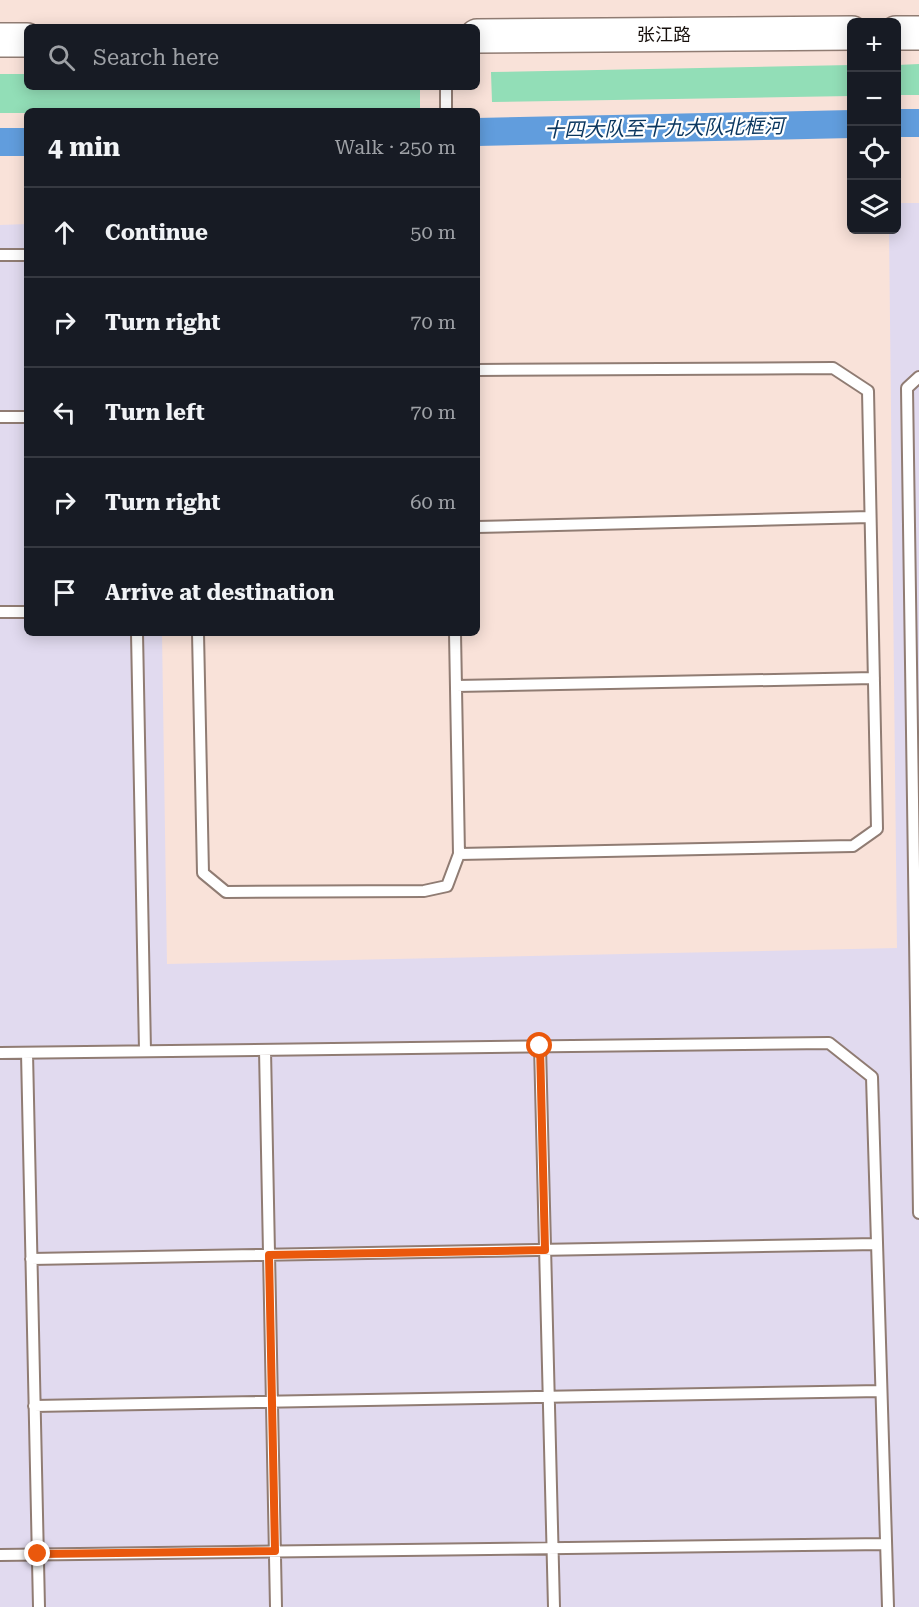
<!DOCTYPE html>
<meta charset="utf-8">
<style>
:root{--surface:#171b24;--page:#242831;--text:#f1f3f6;--muted:#9ea1a6;--line:#363941}
body{margin:0;font-family:"Roboto Serif","Noto Sans SC",serif;background:var(--page);color:var(--text)}
.controls{position:absolute;right:18px;top:18px;display:grid;overflow:hidden;border-radius:9px;box-shadow:0 3px 15px #0003}
.controls button{width:54px;height:54px;display:grid;place-items:center;padding:0;border:0;border-bottom:2px solid var(--line);background:var(--surface);color:var(--text);font:30px sans-serif}
.stop{position:absolute;width:18px;height:18px;margin:-14px;border:4px solid #ea580c;border-radius:50%;background:#fff}
.stop.end{background:#ea580c;border-color:#fff;box-shadow:0 2px 6px #0008}
.list{margin:0;padding:0;list-style:none}
h2{display:flex;justify-content:space-between;align-items:center;height:78px;margin:0;padding:0 24px;font-size:26px}
h2 small{font-size:20px;font-weight:400;color:var(--muted)}
.list li{display:grid;grid-template-columns:39px 1fr auto;gap:18px;align-items:center;box-sizing:border-box;height:90px;padding:0 24px;border-top:2px solid var(--line)}
.list b{display:block;font-size:22px;white-space:nowrap}
.list em{font-size:20px;font-style:normal;color:var(--muted)}
.icon{flex:none;width:33px;height:33px;fill:none;stroke:currentColor;stroke-width:2;stroke-linecap:round;stroke-linejoin:round}
.map{position:relative;flex:none;width:919px;height:1607px;overflow:hidden}
.search{position:absolute;background:var(--surface);box-shadow:0 3px 15px #0003;left:24px;top:24px;width:456px;height:66px;display:flex;align-items:center;gap:15px;box-sizing:border-box;padding:0 21px;border-radius:9px;color:var(--muted);font-size:22px}
.panel{position:absolute;background:var(--surface);box-shadow:0 3px 15px #0003;left:24px;top:108px;width:456px;height:528px;border-radius:9px}
.map>svg:first-child{display:block}
.industrial{fill:#e1daef}
.green{fill:#92deb7}
.lines{fill:none;stroke-linecap:round;stroke-linejoin:round}
.canal{stroke:#619ddd;stroke-width:28}
.service-casing{stroke:#907c73;stroke-width:14}
.primary-casing{stroke:#907c73;stroke-width:36}
.service{stroke:#fff;stroke-width:10}
.primary{stroke:#fff;stroke-width:33}
.route{stroke:#ea580c;stroke-width:8}
.labels{text-anchor:middle;stroke-width:4.5;stroke-linejoin:round;paint-order:stroke}
.street-label{font-size:18px;fill:#18110d;stroke:#fff}
.water-label{font-size:20px;font-style:italic;fill:#0b3760;stroke:#fff}
</style>
<div class="map">
<svg width="919" height="1607" viewBox="0 0 919 1607">
<rect width="100%" height="100%" fill="#f9e2d9"/>
<path class="industrial" d="M897 203H919V1607H0V225L27 224V633H162L167 964 897 948 889 230H896Z"/>
<path class="green" d="M919 64V95H897V65Z
M851 65V96L492 102 491 72Z
M0 74H27V87H420V108L27 111V113H0Z"/>
<g class="lines">
<path class="canal" d="M896 123H919
M477 132 852 124
M0 142H27"/>
<defs>
<path id="service" d="M446 111V87
M0 255H27
M919 377 907 388 919 1213
M0 417H27
M477 527 870 517
M0 612H27
M137 633 145 1051
M198 633 203 873 226 892 424 891 447 886 459 854 455 633
M456 686 874 678
M459 854 853 846 877 829 868 391 833 368 477 370
M540 1046 554 1607
M265 1050 276 1607
M0 1053 829 1043 872 1077 888 1607
M27 1053 39 1607
M31 1259 877 1244
M34 1406 881 1391
M0 1555 886 1544"/>
<path id="primary" d="M896 33H919
M477 36 852 33
M0 40H27"/>
</defs>
<use href="#service" class="service-casing"/>
<use href="#primary" class="primary-casing"/>
<use href="#service" class="service"/>
<use href="#primary" class="primary"/>
</g>
<g class="lines">
<path class="route" d="M38 1554 275 1551 269 1255 545 1250 540 1046"/>
</g>
<g class="labels">
<g class="street-label">
<text x="664" y="41">张江路</text>
</g>
<g class="water-label">
<text transform="translate(664 128) rotate(-1)" y="7">十四大队至十九大队北框河</text>
</g>
</g>
</svg>
<div class="controls">
<button>+</button>
<button>−</button>
<button><svg class="icon" aria-label="locate" viewBox="0 0 24 24"><circle cx="12" cy="12" r="6"/><path d="M12 2v4M12 18v4M2 12h4M18 12h4"/></svg></button>
<button><svg class="icon" aria-label="layers" viewBox="0 0 24 24"><path d="M12 4l9 5-9 5-9-5zM3 14l9 5 9-5"/></svg></button>
</div>
<div class="stop" style="left:540px;top:1046px"></div>
<div class="stop end" style="left:38px;top:1554px"></div>
<div class="search"><svg class="icon" aria-label="search" viewBox="0 0 24 24"><circle cx="10" cy="10" r="6"/><path d="M15 15l6 6"/></svg>Search here</div>
<section class="panel">
<h2>4 min<small>Walk · 250 m</small></h2>
<ul class="list">
<li><svg class="icon" aria-label="ahead" viewBox="0 0 24 24"><path d="M12 20V5M6 11l6-6 6 6"/></svg><div><b>Continue</b></div><em>50 m</em></li>
<li><svg class="icon" aria-label="right" viewBox="0 0 24 24"><path d="M7 20v-9h11M14 6l5 5-5 5"/></svg><div><b>Turn right</b></div><em>70 m</em></li>
<li><svg class="icon" aria-label="left" viewBox="0 0 24 24"><path d="M17 20v-9H6M10 6l-5 5 5 5"/></svg><div><b>Turn left</b></div><em>70 m</em></li>
<li><svg class="icon" aria-label="right" viewBox="0 0 24 24"><path d="M7 20v-9h11M14 6l5 5-5 5"/></svg><div><b>Turn right</b></div><em>60 m</em></li>
<li><svg class="icon" aria-label="arrive" viewBox="0 0 24 24"><path d="M6 21V4h12l-3 4 3 4H6"/></svg><div><b>Arrive at destination</b></div></li>
</ul>
</section>
</div>
